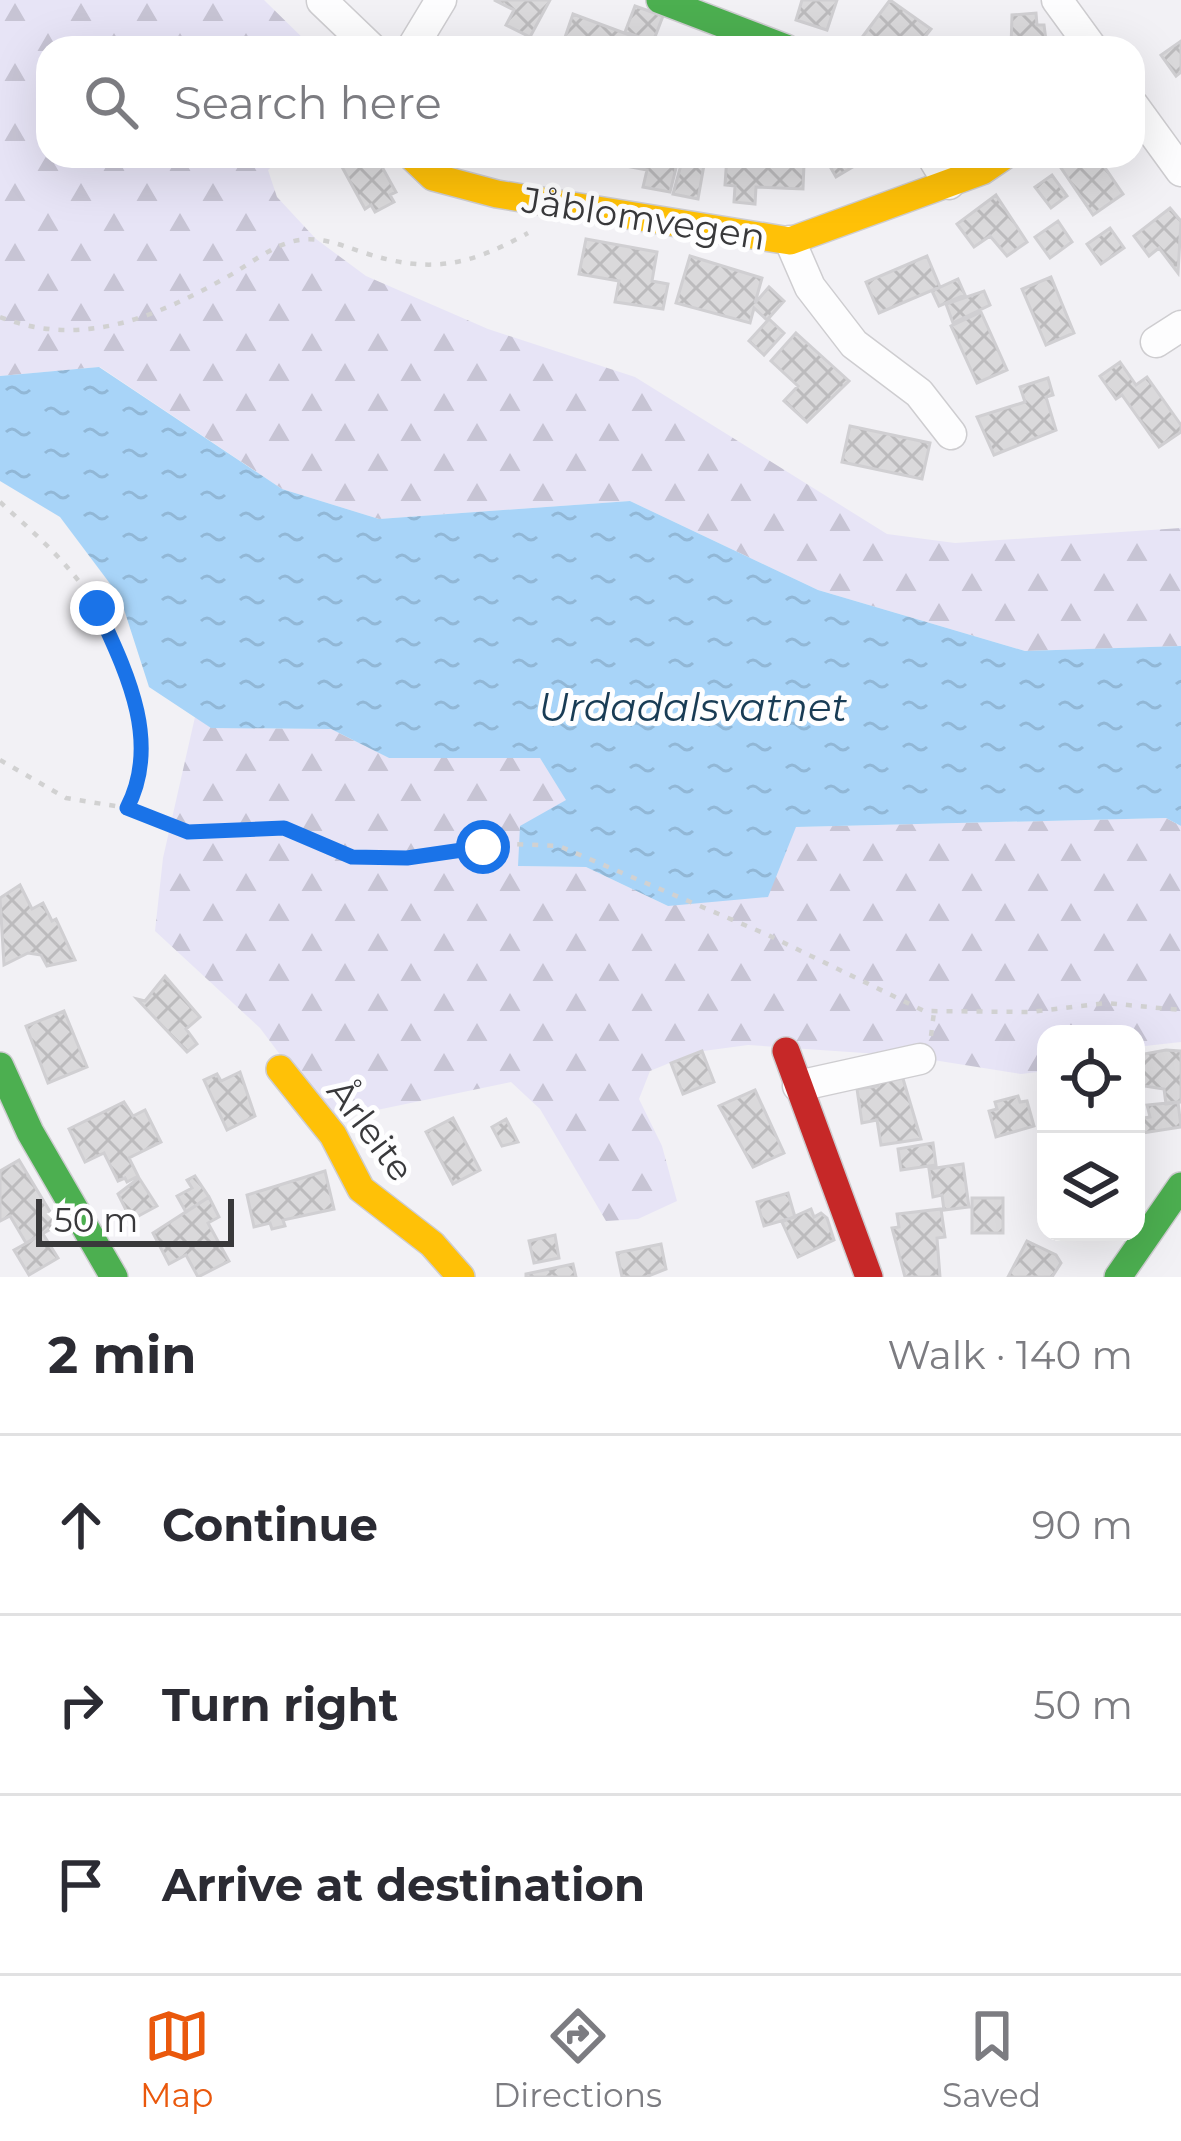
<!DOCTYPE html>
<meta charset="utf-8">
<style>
:root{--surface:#fff;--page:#f7f7f7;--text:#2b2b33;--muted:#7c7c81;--line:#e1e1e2;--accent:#ea580c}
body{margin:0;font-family:Montserrat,sans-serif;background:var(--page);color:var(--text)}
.controls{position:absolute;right:36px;bottom:36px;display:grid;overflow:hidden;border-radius:24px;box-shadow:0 12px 48px #0002}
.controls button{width:108px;height:108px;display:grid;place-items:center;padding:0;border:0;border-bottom:3px solid var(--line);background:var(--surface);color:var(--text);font:60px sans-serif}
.scale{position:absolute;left:36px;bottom:30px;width:198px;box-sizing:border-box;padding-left:12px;border:6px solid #39393b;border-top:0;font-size:33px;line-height:42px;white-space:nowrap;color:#39393b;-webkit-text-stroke:9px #fefeff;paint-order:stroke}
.stop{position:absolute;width:36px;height:36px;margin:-27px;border:9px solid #1a73e8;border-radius:50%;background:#fff}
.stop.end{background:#1a73e8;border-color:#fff;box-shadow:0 3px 12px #0008}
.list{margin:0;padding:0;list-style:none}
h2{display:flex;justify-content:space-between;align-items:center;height:156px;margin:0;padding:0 48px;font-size:51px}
h2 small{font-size:39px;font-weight:400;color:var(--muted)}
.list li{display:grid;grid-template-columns:78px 1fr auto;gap:36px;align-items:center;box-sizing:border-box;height:180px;padding:0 48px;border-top:3px solid var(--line)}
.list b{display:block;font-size:45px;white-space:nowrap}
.list em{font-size:39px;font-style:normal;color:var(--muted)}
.icon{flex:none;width:66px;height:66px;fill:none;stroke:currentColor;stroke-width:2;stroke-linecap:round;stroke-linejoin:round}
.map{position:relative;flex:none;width:1181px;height:1277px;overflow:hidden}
.search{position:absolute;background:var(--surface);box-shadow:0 12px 48px #0002;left:36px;right:36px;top:36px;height:132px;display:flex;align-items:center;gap:30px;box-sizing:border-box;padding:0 42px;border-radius:36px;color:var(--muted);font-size:45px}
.sheet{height:696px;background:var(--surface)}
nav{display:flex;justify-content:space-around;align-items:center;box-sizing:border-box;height:168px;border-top:3px solid var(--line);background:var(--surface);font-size:33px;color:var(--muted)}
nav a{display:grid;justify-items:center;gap:6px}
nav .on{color:var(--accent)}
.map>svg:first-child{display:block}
.forest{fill:url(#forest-firs)}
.water{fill:url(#water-ripples)}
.building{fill:url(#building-cross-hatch);stroke:#d0cfd2;stroke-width:3}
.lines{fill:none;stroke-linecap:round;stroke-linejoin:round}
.street-casing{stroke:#cecdd0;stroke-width:33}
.fast-casing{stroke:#cecdd0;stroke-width:30}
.slow-casing{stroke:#cecdd0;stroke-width:30}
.jam-casing{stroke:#cecdd0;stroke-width:30}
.path{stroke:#d1d1d1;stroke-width:4.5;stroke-dasharray:6 9;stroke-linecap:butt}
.street{stroke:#fdfdfe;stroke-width:30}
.fast{stroke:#4caf50;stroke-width:27}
.slow{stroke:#ffc107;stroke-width:27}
.jam{stroke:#c62828;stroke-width:27}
.route{stroke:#1a73e8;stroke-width:15}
.labels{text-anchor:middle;stroke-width:10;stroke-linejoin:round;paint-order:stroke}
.street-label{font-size:36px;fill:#39393b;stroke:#fefeff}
.water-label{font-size:39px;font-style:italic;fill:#193c55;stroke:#fefeff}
</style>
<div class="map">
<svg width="1181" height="1277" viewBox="0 0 1181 1277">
<defs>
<pattern id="forest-firs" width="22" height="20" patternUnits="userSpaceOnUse" patternTransform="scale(3)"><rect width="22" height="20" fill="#e7e4f6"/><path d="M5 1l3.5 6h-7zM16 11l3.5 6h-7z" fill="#c7c4d4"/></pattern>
<pattern id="water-ripples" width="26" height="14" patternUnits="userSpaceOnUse" patternTransform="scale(3)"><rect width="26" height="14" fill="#a8d4f8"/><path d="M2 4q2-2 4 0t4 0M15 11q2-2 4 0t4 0" fill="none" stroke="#91b7d6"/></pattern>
<pattern id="building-cross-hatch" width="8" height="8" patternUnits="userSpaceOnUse" patternTransform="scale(3)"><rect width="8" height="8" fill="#dad9db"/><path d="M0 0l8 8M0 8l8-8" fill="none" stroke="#bcbbbd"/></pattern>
</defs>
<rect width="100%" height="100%" fill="#f2f1f5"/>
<path class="forest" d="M0 0H264L313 48H48V156H282L268 170 277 197 316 239 366 276 488 329 635 377 887 534 955 543 1181 528V646L1025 651 818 590 630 501 379 519 282 489 100 367 0 376Z
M195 717 212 728 331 729 389 758H540L567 800 519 866 586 867 668 906 796 827 1166 818 1181 826V1042L1136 1047V1034H1046V1071L1021 1074 908 1056 748 1045 696 1052 650 1071 639 1099 662 1146 677 1201 638 1219 606 1221 540 1109 511 1082 329 1120 260 1028 155 931 163 858Z"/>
<path class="water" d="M99 367 282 489 379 519 630 501 818 590 1025 651 1181 646V826L1166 818 796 827 768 897 668 906 586 867 518 866 520 826 566 800 540 758H389L331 729 211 728 149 687 120 597 60 517 0 481V376Z"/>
<path class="building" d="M494 0H550L530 37 506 25 514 10Z
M802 0H837L827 30 796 20Z
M890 0 931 29 916 48H870L860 40Z
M635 6 663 16 653 42 625 32Z
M1036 13 1037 25H1044L1047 48H1011L1012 15Z
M573 14 635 37 632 48 562 46Z
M1181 41V72L1176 76 1161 55Z
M336 156H376L396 192 390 195 394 202 375 212 371 205 365 209Z
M628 156H679L670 192 643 187 647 170 626 166Z
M727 156H789L788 163 804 164 803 189 756 187 755 204 734 202 735 186 725 185Z
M824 156H871L836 177Z
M1065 156H1097L1123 194 1093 215 1057 162Z
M682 161 704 165 698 199 673 194Z
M1052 175 1067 196 1051 208 1035 187Z
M996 195 1027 242 1007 256 990 236 974 247 957 224Z
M1170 208 1181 221 1178 273 1159 248 1149 256 1134 236Z
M1058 221 1072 242 1050 258 1035 237Z
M1110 228 1124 248 1101 264 1087 244Z
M586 239 657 252 652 281 668 284 663 309 615 302 619 281 579 274Z
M690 256 762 278 755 303 769 287 784 301 767 320 754 308 750 323 676 303Z
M927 256 940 287 879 313 866 282Z
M1051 277 1074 333 1046 345 1022 289Z
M958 279 965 295 939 306 932 291Z
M984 291 990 305 953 323 946 304Z
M981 312 1007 370 977 383 951 326Z
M769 319 784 333 764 355 749 341Z
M796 333 849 381 807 422 784 401 798 386 771 361Z
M1120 362 1136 385 1147 377 1181 425V432L1159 447 1122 395 1116 399 1100 376Z
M1048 378 1053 395 1046 397 1056 430 994 455 977 417 1025 402 1020 387Z
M850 426 930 443 922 479 842 462Z
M20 885 32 909 43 903 52 921 56 919 75 960 47 966 41 955 28 953 4 965 0 898Z
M165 976 200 1017 186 1029 197 1044 187 1052 137 999 145 1001Z
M64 1011 87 1067 48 1083 26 1026Z
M1166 1050 1181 1051V1102L1166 1104 1164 1089 1144 1086 1141 1064 1144 1054Z
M702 1051 714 1082 683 1094 671 1063Z
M240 1072 255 1116 227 1130 204 1080 217 1074 221 1081Z
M901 1072 921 1139 881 1145 877 1120 862 1123 857 1089 878 1086 876 1076Z
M755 1090 784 1153 753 1167 719 1106Z
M1018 1096 1020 1102 1027 1101 1034 1126 996 1137 989 1111 997 1109 995 1102Z
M124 1102 133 1116 145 1110 161 1142 129 1158 138 1176 127 1182 125 1178 118 1181 104 1153 85 1162 69 1129Z
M1178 1102 1181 1127 1136 1134V1119L1150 1117 1147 1105Z
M453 1118 480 1170 453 1184 426 1132Z
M506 1119 518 1142 502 1146 492 1127Z
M933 1143 936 1165 901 1170 898 1149Z
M19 1160 58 1225 26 1243 10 1216 0 1221V1171Z
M963 1164 969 1207 944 1210 942 1195 933 1197 929 1169Z
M325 1171 334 1209 283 1220 285 1226 272 1229 270 1223 254 1227 247 1195Z
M195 1176 209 1197 186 1212 177 1196 192 1188 187 1180Z
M139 1178 157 1206 131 1220 118 1194Z
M788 1193 795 1217 764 1226 757 1202Z
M209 1197 219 1217 208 1223 229 1261 198 1277 186 1255 169 1264 153 1233Z
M972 1198H1003V1233H972Z
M811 1209 814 1217 821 1213 827 1218 834 1240 798 1257 782 1222Z
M941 1209 945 1237 937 1238 940 1277H905L892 1228 899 1227 897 1214Z
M43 1234 58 1258 29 1275 14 1250Z
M555 1235 559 1258 534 1263 529 1241Z
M1027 1241 1056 1255 1061 1263 1052 1277H1008Z
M661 1244 666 1269 646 1277H622L617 1253Z
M573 1264 576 1277H526V1274Z"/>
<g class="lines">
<defs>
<path id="street" d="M1057 0 1092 48
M322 1 371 48
M412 48 441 0
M1133 105 1181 171
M932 156 949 184
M790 241 810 287 854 344 919 393 951 434
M1156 342 1181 326
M798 1086 920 1059"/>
<path id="fast" d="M660 0 786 48
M0 1066 30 1132 114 1277
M1118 1277 1181 1186"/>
<path id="slow" d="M411 156 433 177 497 194 790 241 982 171 1004 156
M280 1069 333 1135 361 1189 432 1244 461 1277"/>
<path id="jam" d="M786 1051 869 1277"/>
</defs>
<use href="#street" class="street-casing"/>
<use href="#fast" class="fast-casing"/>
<use href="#slow" class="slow-casing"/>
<use href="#jam" class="jam-casing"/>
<path class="path" d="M0 317C84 350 161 315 234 273 254 261 276 243 300 240 322 237 341 245 362 252 428 274 467 267 528 233
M0 502C25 525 52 548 73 574 121 631 164 737 127 808
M0 760 66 798 127 808 188 832 277 826 341 854 382 859 512 844 559 846 768 935 924 1011 1031 1012 1106 1003 1181 1010
M931 1036 934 1012"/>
<use href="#street" class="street"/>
<use href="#fast" class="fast"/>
<use href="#slow" class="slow"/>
<use href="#jam" class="jam"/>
</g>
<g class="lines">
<path class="route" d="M97 608C125 669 162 741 127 808L188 832 284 828 352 857 407 858 483 847"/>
</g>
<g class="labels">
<g class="street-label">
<text transform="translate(644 218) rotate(9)" y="13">Jåblomvegen</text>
<text transform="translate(371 1130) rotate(53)" y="13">Årleite</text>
</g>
<g class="water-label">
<text x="693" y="721">Urdadalsvatnet</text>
</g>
</g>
</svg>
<div class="controls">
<button><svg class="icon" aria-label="locate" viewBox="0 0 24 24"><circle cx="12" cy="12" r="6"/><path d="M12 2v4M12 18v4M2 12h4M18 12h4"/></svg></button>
<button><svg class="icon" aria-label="layers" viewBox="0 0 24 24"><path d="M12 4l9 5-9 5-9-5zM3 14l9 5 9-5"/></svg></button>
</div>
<div class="scale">50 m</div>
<div class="stop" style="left:483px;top:847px"></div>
<div class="stop end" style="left:97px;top:608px"></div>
<div class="search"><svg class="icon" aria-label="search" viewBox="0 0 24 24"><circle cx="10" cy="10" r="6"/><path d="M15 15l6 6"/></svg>Search here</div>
</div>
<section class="sheet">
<h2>2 min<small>Walk · 140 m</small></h2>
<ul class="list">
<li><svg class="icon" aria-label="ahead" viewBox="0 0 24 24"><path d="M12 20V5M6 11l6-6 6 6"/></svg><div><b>Continue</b></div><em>90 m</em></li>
<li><svg class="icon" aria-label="right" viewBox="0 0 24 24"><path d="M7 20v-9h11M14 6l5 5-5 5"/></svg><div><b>Turn right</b></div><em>50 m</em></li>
<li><svg class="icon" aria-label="arrive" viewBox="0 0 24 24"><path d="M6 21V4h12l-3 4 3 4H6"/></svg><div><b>Arrive at destination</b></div></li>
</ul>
</section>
<nav>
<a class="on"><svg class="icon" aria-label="map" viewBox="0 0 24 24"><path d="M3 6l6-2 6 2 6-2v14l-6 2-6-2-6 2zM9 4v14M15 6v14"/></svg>Map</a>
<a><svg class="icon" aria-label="directions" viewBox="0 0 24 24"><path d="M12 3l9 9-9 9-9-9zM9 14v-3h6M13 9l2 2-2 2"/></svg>Directions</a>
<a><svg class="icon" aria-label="saved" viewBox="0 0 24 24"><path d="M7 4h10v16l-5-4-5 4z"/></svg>Saved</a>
</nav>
